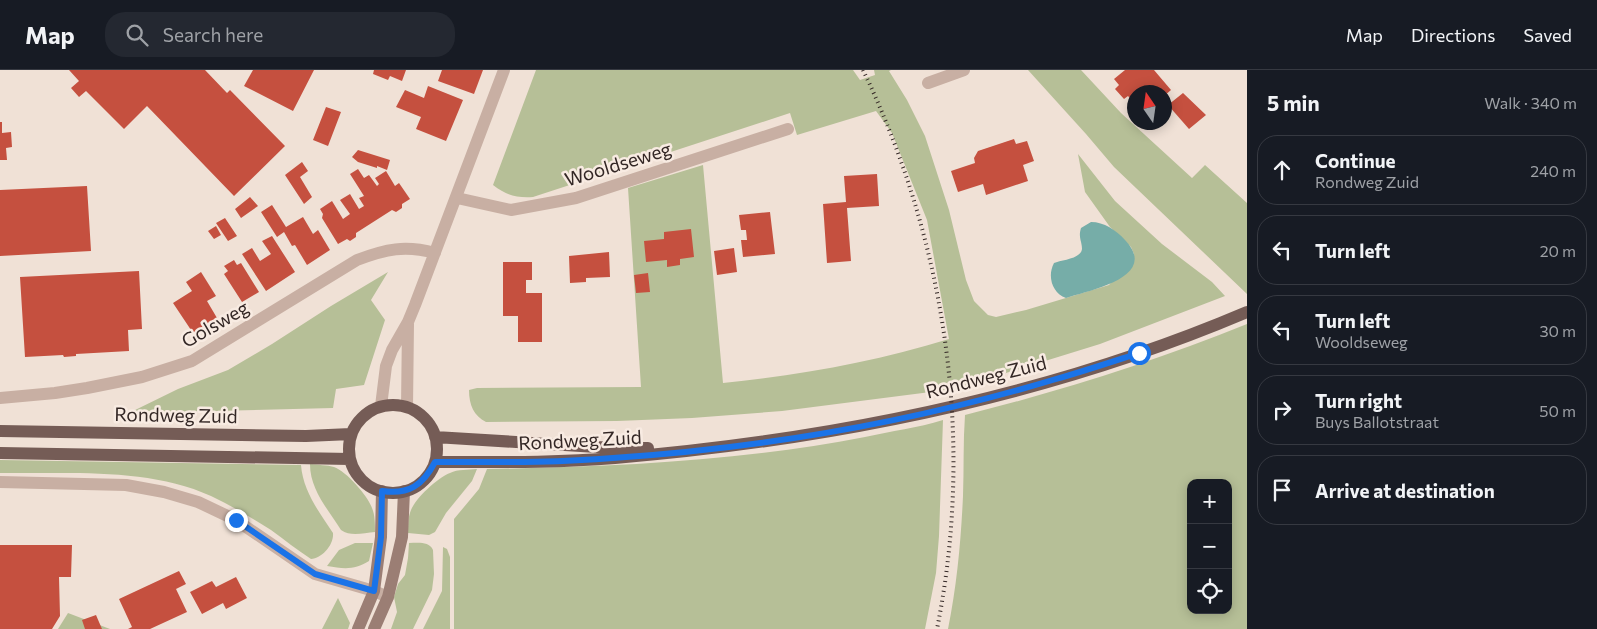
<!DOCTYPE html>
<meta charset="utf-8">
<style>
:root{--surface:#171b24;--page:#242831;--text:#f1f3f6;--muted:#9ea1a6;--line:#363941}
body{margin:0;font-family:Commissioner,sans-serif;background:var(--page);color:var(--text)}
.controls{position:absolute;right:15px;bottom:15px;display:grid;overflow:hidden;border-radius:10px;box-shadow:0 2px 12px #0003}
.controls button{width:45px;height:45px;display:grid;place-items:center;padding:0;border:0;border-bottom:1px solid var(--line);background:var(--surface);color:var(--text);font:25px sans-serif}
.compass{position:absolute;left:1127px;top:15px;width:45px;height:45px;border-radius:50%;background:var(--surface);box-shadow:0 2px 12px #0003;rotate:347deg}
.stop{position:absolute;width:15px;height:15px;margin:-11px;border:4px solid #1a73e8;border-radius:50%;background:#fff}
.stop.end{background:#1a73e8;border-color:#fff;box-shadow:0 1px 5px #0008}
.list{margin:0;padding:0;list-style:none}
h2{display:flex;justify-content:space-between;align-items:center;height:65px;margin:0;padding:0 20px;font-size:21px}
h2 small{font-size:16px;font-weight:400;color:var(--muted)}
.list li{display:grid;grid-template-columns:32px 1fr auto;gap:15px;align-items:center;box-sizing:border-box;height:70px;margin:0 10px 10px;padding:0 10px;border:1px solid var(--line);border-radius:20px}
.list b{display:block;font-size:19px;white-space:nowrap}
.list p{margin:0;font-size:16px;white-space:nowrap;color:var(--muted)}
.list em{font-size:16px;font-style:normal;color:var(--muted)}
.icon{flex:none;width:28px;height:28px;fill:none;stroke:currentColor;stroke-width:2;stroke-linecap:round;stroke-linejoin:round}
.map{position:relative;flex:none;width:1247px;height:559px;overflow:hidden}
header{display:flex;align-items:center;gap:30px;box-sizing:border-box;height:70px;padding:0 25px;background:var(--surface);border-bottom:1px solid var(--line)}
header strong{font-size:24px}
nav{display:flex;gap:28px;margin-inline-start:auto;font-size:18px}
.search{width:350px;height:45px;background:var(--page);display:flex;align-items:center;gap:12px;box-sizing:border-box;padding:0 18px;border-radius:20px;color:var(--muted);font-size:19px}
main{display:flex}
aside{flex:1;background:var(--surface)}
.map>svg:first-child{display:block}
.green{fill:#b6bf97;fill-rule:evenodd}
.water{fill:#76ada8}
.building{fill:#c5503f}
.lines{fill:none;stroke-linecap:round;stroke-linejoin:round}
.minor{stroke:#c8afa3;stroke-width:12}
.secondary{stroke:#9b7e74;stroke-width:12}
.primary{stroke:#755c56;stroke-width:12}
.rail{stroke:#332725;stroke-width:4;stroke-dasharray:1 4;stroke-linecap:butt}
.route{stroke:#1a73e8;stroke-width:6}
.labels{text-anchor:middle;stroke-width:5;stroke-linejoin:round;paint-order:stroke}
.street-label{font-size:19px;fill:#332725;stroke:#f8ebe2}
</style>
<header>
<strong>Map</strong>
<div class="search"><svg class="icon" aria-label="search" viewBox="0 0 24 24"><circle cx="10" cy="10" r="6"/><path d="M15 15l6 6"/></svg>Search here</div>
<nav><a>Map</a><a>Directions</a><a>Saved</a></nav>
</header>
<main>
<div class="map">
<svg width="1247" height="559" viewBox="0 0 1247 559">
<rect width="100%" height="100%" fill="#f0e1d6"/>
<path class="green" d="M536 0H853L860 10 875 5 874 0H891L889 1 907 30 925 66 949 140 966 210 974 231 988 245 996 247 1026 240 1109 215 1134 184 1131 177 1110 157 1085 122 1078 84 1115 131 1162 174 1212 212 1225 226 1100 274 954 319 782 341 692 348 617 351 486 352C474 346 469 335 469 320L477 318 641 317 628 118 703 95 723 313C800 305 875 292 949 269L927 150 892 63 876 41 797 65 790 43 533 127C516 128 506 125 493 115Z
M1028 0H1081L1121 43 1192 108 1205 95 1247 133V224L1114 97 1086 64Z
M388 202 371 230 385 250 364 315 336 319 333 338 129 343 178 319 228 300 272 274 331 236Z
M1247 254V559H948C957 515 961 470 963 426 964 399 963 372 965 345 1061 321 1155 291 1247 254ZM1191 413H1228V540H1191Z
M943 350 939 466 936 503 925 559H454V449L479 419 487 399C614 397 741 391 865 367 891 361 918 358 943 350Z
M0 390 301 395C303 421 319 442 333 463 334 475 322 488 311 489 297 480 285 470 271 460 252 448 232 436 211 426 148 397 68 404 0 403Z
M310 394C318 395 327 395 334 397 346 401 368 426 372 438 375 445 375 454 375 462 363 463 351 467 341 460 328 439 310 420 310 394Z
M477 399 472 411 446 443 435 462 429 465 408 463C408 455 408 447 411 440 416 428 437 408 450 403 458 399 468 400 477 399Z
M355 473H373L369 491C355 500 344 499 327 496L339 480Z
M409 473C418 473 429 471 433 480L434 504 432 520 413 559H391L397 542 394 527 398 514 405 505 408 488Z
M443 477 447 479 450 487V559H423L442 521Z
M338 528 350 553 348 559H322Z
M68 543 110 559H58Z"/>
<path class="water" d="M1091 152C1104 152 1116 160 1125 170 1160 207 1091 220 1066 228 1052 223 1047 206 1054 193 1061 190 1081 189 1082 179 1082 171 1078 168 1081 158Z"/>
<path class="building" d="M69 0H205L227 23 230 20 285 76 234 126 147 36 124 59 86 21 79 27 71 18 79 11Z
M253 0H314L293 41 244 16Z
M374 0H406L402 11 390 6 388 10 373 4Z
M442 0H483L474 24 438 11Z
M1125 0H1154L1171 20 1164 26V22H1159L1156 19 1152 22H1134V33L1128 26 1124 29 1115 19 1119 15 1114 9Z
M428 16 463 30 446 71 416 59 421 47 396 37 405 20 424 28Z
M1183 23 1206 45 1189 59 1168 35Z
M326 37 341 42 328 76 313 70Z
M0 52H2V63L11 62 12 77 6 78 7 90H0Z
M1014 69 1016 74 1027 71 1034 91 1023 95 1028 111 986 125 983 114 958 122 951 101 975 93 974 88 978 81Z
M358 80 390 90 387 100 377 96V98L358 92 352 87Z
M302 92 308 101 300 107 312 127 304 134 285 105Z
M358 99 364 108 369 105 377 116 379 114 375 108 386 101 395 116 399 113 410 129 402 134V138L396 142 392 140 356 163V167L350 171 347 169 338 174 322 148 323 144 320 139 332 131 343 149 350 144 340 130 350 124 359 139 364 136 359 128 364 126 350 104Z
M877 104 879 136 847 138 851 191 827 193 823 134 846 132 844 106Z
M87 116 91 181 0 186V120Z
M250 127 258 136 241 148 235 139Z
M272 135 286 157 303 147 313 164 318 160 330 180 307 195 295 175 292 176 284 162 277 167 261 142Z
M770 142 775 184 743 187 741 170H747L746 160H741L739 145Z
M225 148 237 166 228 171 216 153Z
M216 156 221 165 214 169 208 161Z
M691 159 694 187 680 189V195L667 197V190L646 192 644 171 664 169V162Z
M272 166 295 202 266 221 242 184 252 178 260 191 271 184 262 171Z
M734 178 737 202 717 205 714 181Z
M609 182 610 207 586 208V212L570 213 569 186Z
M234 190 237 195 241 193 259 222 242 232 224 204 228 201 224 196Z
M503 192H532V210H526V223H542V272H518V246H503Z
M139 201 142 259 128 260 129 281 76 284V286L64 287 63 285 25 287 20 207Z
M201 202 216 226 207 231 217 248 193 263 173 233 192 221 186 212Z
M648 203 650 222 636 223 634 205Z
M0 475H72L71 507H59L60 546 52 559H0Z
M179 501 186 514 176 519 187 542 150 559H128L132 557 119 529Z
M236 507 247 528 226 539 223 533 202 544 190 522 212 511 216 517Z
M96 545 102 559H85L82 550Z"/>
<g class="lines">
<path class="minor" d="M928 13 964 0
M457 128 511 140 576 128 788 59
M0 328 55 323 87 318 142 307 192 291 357 190C386 179 405 175 435 183
M381 336 386 296 392 280 408 252 415 235 504 0
M407 337 408 254
M0 412 126 415 164 422 198 432 236 450 315 504 374 521 388 527"/>
<path class="secondary" d="M358 559 374 521 381 467 382 421
M374 559 388 527 402 467 404 421"/>
<path class="primary" d="M349 379a44 44 0 1 1 88 0a44 44 0 1 1-88 0Z
M0 361 306 366 351 364
M435 367 613 378H648
M0 383 350 389
M435 392C495 392 555 393 615 388 830 370 1047 327 1247 242"/>
<path class="rail" d="M863 0C946 173 975 370 937 559"/>
</g>
<g class="lines">
<path class="route" d="M236 450 315 504 374 521 381 467 382 421C409 425 423 415 435 392 495 392 554 393 613 388 762 378 913 352 1056 309 1084 301 1111 292 1139 283"/>
</g>
<g class="labels">
<g class="street-label">
<text transform="translate(618 94) rotate(-17)" y="7">Wooldseweg</text>
<text transform="translate(215 254) rotate(-30)" y="7">Golsweg</text>
<text transform="translate(986 307) rotate(-14)" y="7">Rondweg Zuid</text>
<text transform="translate(176 345) rotate(1)" y="7">Rondweg Zuid</text>
<text transform="translate(580 370) rotate(-3)" y="7">Rondweg Zuid</text>
</g>
</g>
</svg>
<div class="controls">
<button>+</button>
<button>−</button>
<button><svg class="icon" aria-label="locate" viewBox="0 0 24 24"><circle cx="12" cy="12" r="6"/><path d="M12 2v4M12 18v4M2 12h4M18 12h4"/></svg></button>
</div>
<svg class="compass" viewBox="-18 -18 36 36"><path d="M0-13l5 13h-10z" fill="#e53935"/><path d="M0 13l5-13h-10z" fill="#9ea1a6"/></svg>
<div class="stop" style="left:1139px;top:283px"></div>
<div class="stop end" style="left:236px;top:450px"></div>
</div>
<aside>
<h2>5 min<small>Walk · 340 m</small></h2>
<ul class="list">
<li><svg class="icon" aria-label="ahead" viewBox="0 0 24 24"><path d="M12 20V5M6 11l6-6 6 6"/></svg><div><b>Continue</b><p>Rondweg Zuid</p></div><em>240 m</em></li>
<li><svg class="icon" aria-label="left" viewBox="0 0 24 24"><path d="M17 20v-9H6M10 6l-5 5 5 5"/></svg><div><b>Turn left</b></div><em>20 m</em></li>
<li><svg class="icon" aria-label="left" viewBox="0 0 24 24"><path d="M17 20v-9H6M10 6l-5 5 5 5"/></svg><div><b>Turn left</b><p>Wooldseweg</p></div><em>30 m</em></li>
<li><svg class="icon" aria-label="right" viewBox="0 0 24 24"><path d="M7 20v-9h11M14 6l5 5-5 5"/></svg><div><b>Turn right</b><p>Buys Ballotstraat</p></div><em>50 m</em></li>
<li><svg class="icon" aria-label="arrive" viewBox="0 0 24 24"><path d="M6 21V4h12l-3 4 3 4H6"/></svg><div><b>Arrive at destination</b></div></li>
</ul>
</aside>
</main>
